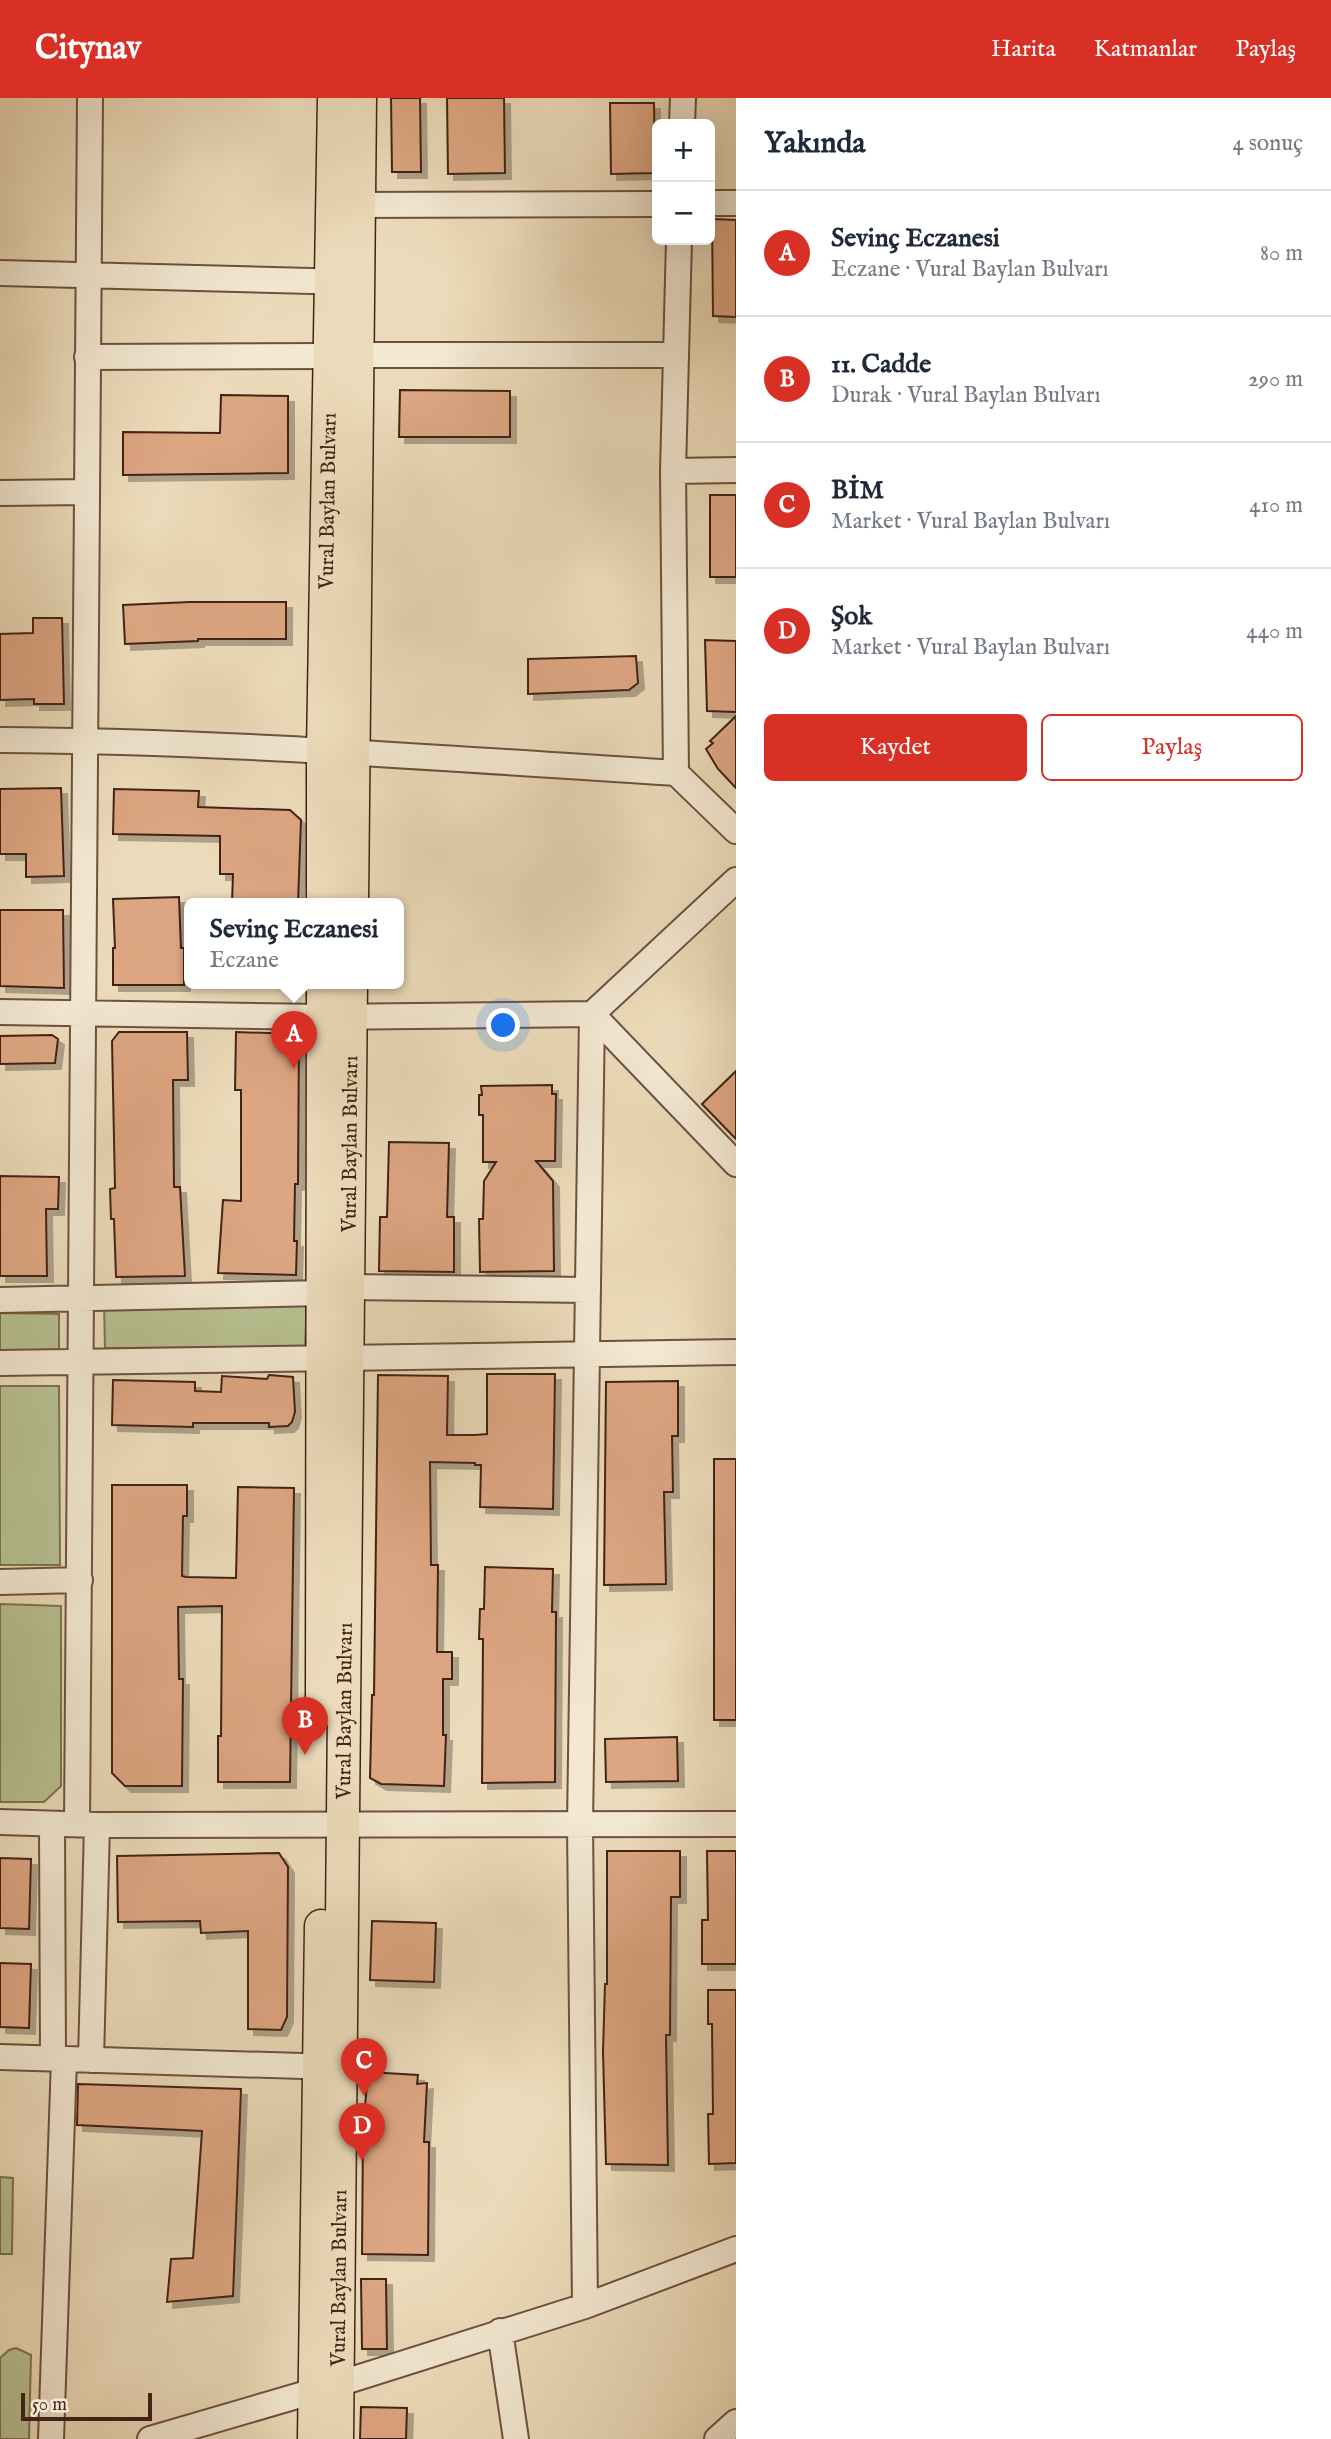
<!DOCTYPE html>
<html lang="tr">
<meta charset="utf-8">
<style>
:root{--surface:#fff;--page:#f6f6f7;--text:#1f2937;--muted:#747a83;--line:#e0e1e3;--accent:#d93025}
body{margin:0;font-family:"IM FELL English",serif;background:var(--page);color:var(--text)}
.controls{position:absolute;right:21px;top:21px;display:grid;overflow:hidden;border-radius:10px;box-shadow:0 7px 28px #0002}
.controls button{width:63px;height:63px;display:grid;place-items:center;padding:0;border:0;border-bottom:2px solid var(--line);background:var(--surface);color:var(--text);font:35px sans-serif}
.scale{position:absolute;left:21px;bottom:18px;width:131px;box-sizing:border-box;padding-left:7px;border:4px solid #432316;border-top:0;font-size:19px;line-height:24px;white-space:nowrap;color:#432316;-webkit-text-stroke:5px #f3e8d2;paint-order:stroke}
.you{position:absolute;left:504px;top:928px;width:24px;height:24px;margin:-18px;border:5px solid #fff;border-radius:50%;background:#1a73e8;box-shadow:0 0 0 10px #1a73e833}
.badge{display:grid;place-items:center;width:46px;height:46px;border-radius:50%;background:var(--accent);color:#fff;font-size:23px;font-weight:700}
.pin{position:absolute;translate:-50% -58px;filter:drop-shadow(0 2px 4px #0008)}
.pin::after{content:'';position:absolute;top:37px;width:24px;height:21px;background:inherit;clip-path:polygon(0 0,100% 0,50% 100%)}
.popup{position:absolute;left:184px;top:800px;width:220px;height:91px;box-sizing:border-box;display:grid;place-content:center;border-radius:10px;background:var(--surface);filter:drop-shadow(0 2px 5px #0005);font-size:23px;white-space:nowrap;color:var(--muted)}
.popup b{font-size:26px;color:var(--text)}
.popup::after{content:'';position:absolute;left:50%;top:100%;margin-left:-14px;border:14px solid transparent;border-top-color:var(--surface)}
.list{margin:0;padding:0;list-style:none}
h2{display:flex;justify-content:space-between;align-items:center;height:91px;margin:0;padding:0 28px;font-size:30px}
h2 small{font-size:23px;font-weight:400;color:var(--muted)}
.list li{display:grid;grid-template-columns:46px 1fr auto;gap:21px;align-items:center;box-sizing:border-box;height:126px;padding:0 28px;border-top:2px solid var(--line)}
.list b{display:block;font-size:26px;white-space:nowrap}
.list p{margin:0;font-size:23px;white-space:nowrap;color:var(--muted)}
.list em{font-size:23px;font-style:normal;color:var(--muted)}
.actions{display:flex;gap:14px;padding:21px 28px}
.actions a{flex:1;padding:16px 0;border:2px solid var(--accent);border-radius:10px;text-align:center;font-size:24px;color:var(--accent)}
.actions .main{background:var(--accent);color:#fff}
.map{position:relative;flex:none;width:736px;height:2341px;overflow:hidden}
header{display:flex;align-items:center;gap:42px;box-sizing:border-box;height:98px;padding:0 35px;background:var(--accent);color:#fff}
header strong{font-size:33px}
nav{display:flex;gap:38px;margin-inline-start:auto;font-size:24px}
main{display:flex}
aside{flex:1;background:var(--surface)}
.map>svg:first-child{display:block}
.green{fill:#b7c091;stroke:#7d7254;stroke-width:2}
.building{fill:#dda682;stroke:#432316;stroke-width:2;filter:url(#shadow)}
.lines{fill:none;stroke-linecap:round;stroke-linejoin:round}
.minor-casing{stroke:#6d513f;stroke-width:28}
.major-casing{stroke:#432316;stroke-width:35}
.minor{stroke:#f3e8d2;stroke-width:24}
.major{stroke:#ecdbba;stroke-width:32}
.labels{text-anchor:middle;stroke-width:7;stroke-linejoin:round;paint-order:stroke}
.street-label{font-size:21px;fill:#432316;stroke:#f3e8d2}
</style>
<header>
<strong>Citynav</strong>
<nav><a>Harita</a><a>Katmanlar</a><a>Paylaş</a></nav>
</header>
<main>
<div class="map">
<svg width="736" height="2341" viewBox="0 0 736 2341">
<defs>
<filter id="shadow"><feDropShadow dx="6" dy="6" stdDeviation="0" flood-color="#0004"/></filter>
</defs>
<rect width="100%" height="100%" fill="#ecdbba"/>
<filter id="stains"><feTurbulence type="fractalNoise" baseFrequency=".00286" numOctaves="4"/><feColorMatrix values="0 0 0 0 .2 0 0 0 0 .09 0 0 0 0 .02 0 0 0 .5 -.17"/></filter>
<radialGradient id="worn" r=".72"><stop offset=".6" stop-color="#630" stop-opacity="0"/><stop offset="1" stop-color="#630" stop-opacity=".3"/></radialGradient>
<path class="green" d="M307 1203 305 1249 105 1250 104 1206Z
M0 1215 59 1216V1263L0 1262Z
M0 1288H59L60 1467H0Z
M0 1506 61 1508V1688L44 1704H0Z
M0 2079 13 2080 12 2156H0Z
M16 2250 31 2257 29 2341H0V2260L9 2252Z"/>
<path class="building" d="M391 0H420L421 74H392Z
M447 0H504L505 75 448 76Z
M610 5H654L655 75 611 76Z
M712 121 736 122V219L713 218Z
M400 292 510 293V339H399Z
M221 297 288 298V375L123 377V334L220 335Z
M710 397H736V479H710Z
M190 504H286V541H198V543L125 546 123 507Z
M33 520H62L64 606H34V601L0 602V536L33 535Z
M705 542 736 543V614L707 613Z
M636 558 638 585 629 592 528 596V561Z
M736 618V690L718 671 706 651 713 645 710 643Z
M61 690 64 778 26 779V756H0V691Z
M114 691 199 693 198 709 290 712 301 722 298 805H232L233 776H220V738L113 736Z
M179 799 181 850H184V887H113V850H115L113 801Z
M0 812H63L64 890 0 888Z
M119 934H187L188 982H173L174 1089H180L185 1178 116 1179 114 1121H111L110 1091 115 1090 112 943Z
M236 934 299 936 298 1086H295L294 1143H297L296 1177 218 1175 223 1102 241 1103V992H235Z
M52 937 58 941 55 965 0 966V938Z
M736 973V1041L702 1006Z
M552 987V996H556L555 1063H536L553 1083 554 1173 480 1174 479 1121H483L484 1083 496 1064H483V1017H479V997H482L481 988Z
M389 1044 449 1045 447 1119H454V1174L379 1173 380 1119H387Z
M0 1078 59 1079 58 1111H46L47 1178H0Z
M487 1276H555L553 1411 480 1409 481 1367H475V1365L430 1364 431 1467H438L437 1554H452V1581H443V1637H446L444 1688 381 1686 370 1680 372 1597H374L378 1277 448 1278 447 1337H475L487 1336Z
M269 1277 293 1279 295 1314 292 1324 288 1328 269 1329V1325H193V1329L112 1327 113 1282 195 1284V1293L221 1294 222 1278 267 1281Z
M678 1283V1338H672L673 1394H664L666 1486 604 1487 606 1284Z
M714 1361H736V1622H714Z
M112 1387H187V1418H183L182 1478 186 1479 236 1480 238 1389 294 1390 290 1684H218V1638H221L222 1508 178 1509 179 1581H183L182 1688H125L112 1675Z
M485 1469 553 1471 552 1514H556L555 1684 482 1685 483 1541H479L480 1511H484Z
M677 1639 678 1683 606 1684 605 1641Z
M607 1753H680V1799H671L670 1937H666L668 2067 606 2066 603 1954 605 1886H607Z
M707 1753H736V1866H702V1822H708Z
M279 1755 288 1769 287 1919 281 1932 248 1931V1833L201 1835 200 1823 118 1824 117 1758Z
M0 1760 31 1761 29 1831 0 1830Z
M372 1823 436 1825 434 1884 370 1882Z
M0 1865 31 1866 29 1930 0 1929Z
M708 1892H736V2065L709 2066 708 2016H713L712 1926H708Z
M368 1974 418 1977 417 1986 427 1985 424 2044H429L428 2157 362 2156 363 2032Z
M78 1986 241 1991 233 2198 167 2204 171 2161 193 2160 202 2033 77 2027Z
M361 2181H386L387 2251H362Z
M361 2309 407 2310 406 2341H360Z"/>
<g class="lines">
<defs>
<path id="minor" d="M682 26 683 0
M710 105H736
M343 107 657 106
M679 142 673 373 676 675 736 733
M0 175 349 184
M357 257H676
M87 259 329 258
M673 373 736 372
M0 395 86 394
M0 642C226 643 451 661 676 675
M0 914 323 919 592 916 736 782
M592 916 736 1066
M348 1189 588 1192
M0 1202 323 1195
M0 1265 736 1254
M0 1484 80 1482
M0 1724 97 1727 736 1726
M77 1726 90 0
M52 1727 53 1961
M0 1959 335 1969
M91 1962 97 1727
M585 2208 580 1726 592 916
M500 2233 516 2341
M51 2341 64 1961
M150 2341 338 2286 585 2208 736 2151
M717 2341 736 2324"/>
<g id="major">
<path id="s1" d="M323 805V653L334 0"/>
<path d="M352 805 360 0"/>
<path d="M322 1612 323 885"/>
<path d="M314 2341 321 1828"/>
<path id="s2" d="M337 2341 351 885"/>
</g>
</defs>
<use href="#minor" class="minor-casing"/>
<use href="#major" class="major-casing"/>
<use href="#minor" class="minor"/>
<use href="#major" class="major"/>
</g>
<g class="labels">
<g class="street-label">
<text dy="7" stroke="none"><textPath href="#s1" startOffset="402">Vural Baylan Bulvarı</textPath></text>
<text dy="7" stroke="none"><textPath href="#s2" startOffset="1295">Vural Baylan Bulvarı</textPath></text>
<text dy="7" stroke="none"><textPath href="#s2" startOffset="728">Vural Baylan Bulvarı</textPath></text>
<text dy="7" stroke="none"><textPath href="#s2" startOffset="161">Vural Baylan Bulvarı</textPath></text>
</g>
</g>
<rect width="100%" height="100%" filter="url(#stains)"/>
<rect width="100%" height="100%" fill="url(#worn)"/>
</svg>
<div class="controls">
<button>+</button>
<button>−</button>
</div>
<div class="scale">50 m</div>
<div class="you"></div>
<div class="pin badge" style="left:294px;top:971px">A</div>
<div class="popup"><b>Sevinç Eczanesi</b>Eczane</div>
<div class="pin badge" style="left:305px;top:1657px">B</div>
<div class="pin badge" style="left:364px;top:1998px">C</div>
<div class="pin badge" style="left:362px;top:2063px">D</div>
</div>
<aside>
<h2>Yakında<small>4 sonuç</small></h2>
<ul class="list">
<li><span class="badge">A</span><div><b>Sevinç Eczanesi</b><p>Eczane · Vural Baylan Bulvarı</p></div><em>80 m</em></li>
<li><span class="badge">B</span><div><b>11. Cadde</b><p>Durak · Vural Baylan Bulvarı</p></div><em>290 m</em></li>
<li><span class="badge">C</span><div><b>BİM</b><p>Market · Vural Baylan Bulvarı</p></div><em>410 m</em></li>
<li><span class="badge">D</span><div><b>Şok</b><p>Market · Vural Baylan Bulvarı</p></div><em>440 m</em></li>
</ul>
<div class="actions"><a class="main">Kaydet</a><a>Paylaş</a></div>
</aside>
</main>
